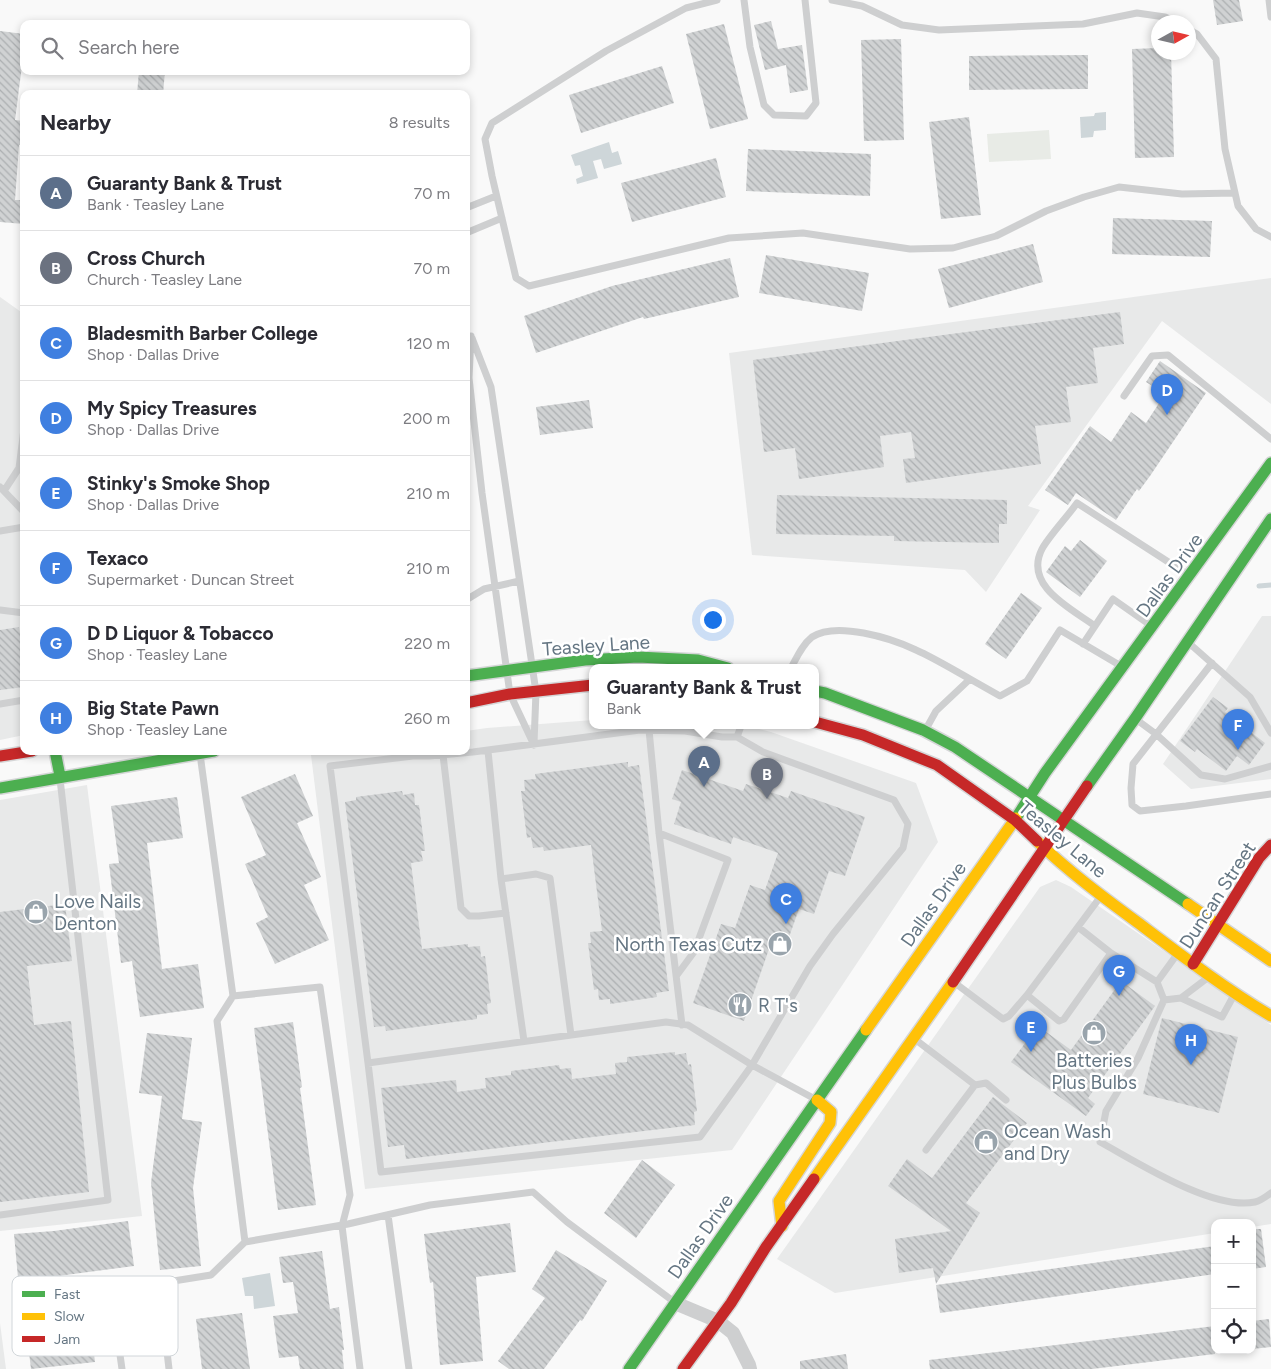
<!DOCTYPE html>
<meta charset="utf-8">
<style>
:root{--surface:#fff;--page:#f2f2f3;--text:#2b2b33;--muted:#7c7c81;--line:#e1e1e2;--accent:#0b8043}
body{margin:0;font-family:Figtree,sans-serif;background:var(--page);color:var(--text)}
.controls{position:absolute;right:15px;bottom:15px;display:grid;overflow:hidden;border-radius:10px;box-shadow:0 2px 8px #0003}
.controls button{width:45px;height:45px;display:grid;place-items:center;padding:0;border:0;border-bottom:1px solid var(--line);background:var(--surface);color:var(--text);font:25px sans-serif}
.compass{position:absolute;left:1151px;top:15px;width:45px;height:45px;border-radius:50%;background:var(--surface);box-shadow:0 2px 8px #0003;rotate:82deg}
.you{position:absolute;left:712px;top:619px;width:18px;height:18px;margin:-12px;border:4px solid #fff;border-radius:50%;background:#1a73e8;box-shadow:0 0 0 8px #1a73e833}
.badge{display:grid;place-items:center;width:32px;height:32px;border-radius:50%;background:var(--accent);color:#fff;font-size:16px;font-weight:700}
.pin{position:absolute;translate:-50% -41px;filter:drop-shadow(0 1px 2px #0008)}
.pin::after{content:'';position:absolute;top:26px;width:18px;height:15px;background:inherit;clip-path:polygon(0 0,100% 0,50% 100%)}
.popup{position:absolute;left:589px;top:664px;width:230px;height:65px;box-sizing:border-box;display:grid;place-content:center;border-radius:10px;background:var(--surface);filter:drop-shadow(0 1px 4px #0005);font-size:16px;white-space:nowrap;color:var(--muted)}
.popup b{font-size:19px;color:var(--text)}
.popup::after{content:'';position:absolute;left:50%;top:100%;margin-left:-10px;border:10px solid transparent;border-top-color:var(--surface)}
.list{margin:0;padding:0;list-style:none}
h2{display:flex;justify-content:space-between;align-items:center;height:65px;margin:0;padding:0 20px;font-size:21px}
h2 small{font-size:16px;font-weight:400;color:var(--muted)}
.list li{display:grid;grid-template-columns:32px 1fr auto;gap:15px;align-items:center;box-sizing:border-box;height:75px;padding:0 20px;border-top:1px solid var(--line)}
.list b{display:block;font-size:19px;white-space:nowrap}
.list p{margin:0;font-size:16px;white-space:nowrap;color:var(--muted)}
.list em{font-size:16px;font-style:normal;color:var(--muted)}
.icon{flex:none;width:28px;height:28px;fill:none;stroke:currentColor;stroke-width:2;stroke-linecap:round;stroke-linejoin:round}
.map{position:relative;flex:none;width:1271px;height:1369px;overflow:hidden}
.search{position:absolute;background:var(--surface);box-shadow:0 2px 8px #0003;left:20px;top:20px;width:450px;height:55px;display:flex;align-items:center;gap:12px;box-sizing:border-box;padding:0 18px;border-radius:10px;color:var(--muted);font-size:19px}
.panel{position:absolute;background:var(--surface);box-shadow:0 2px 8px #0003;left:20px;top:90px;width:450px;height:665px;border-radius:10px}
.map>svg:first-child{display:block}
.built{fill:#e8e9e9}
.pitch{fill:#e8ebe6}
.water{fill:#ced6d9}
.lines{fill:none;stroke-linecap:round;stroke-linejoin:round}
.stream{stroke:#ced6d9;stroke-width:5}
.building{fill:url(#building-back-hatch)}
.fast-casing{stroke:#d5d6d7;stroke-width:14}
.slow-casing{stroke:#d5d6d7;stroke-width:14}
.jam-casing{stroke:#d5d6d7;stroke-width:14}
.lane{stroke:#cecfd0;stroke-width:7}
.street{stroke:#cecfd0;stroke-width:14}
.fast{stroke:#4caf50;stroke-width:11}
.slow{stroke:#ffc107;stroke-width:11}
.jam{stroke:#c62828;stroke-width:11}
.labels{text-anchor:middle;stroke-width:5;stroke-linejoin:round;paint-order:stroke}
.street-label{font-size:19px;fill:#657683;stroke:#fff}
.poi-label{font-size:19px;fill:#657683;stroke:#fff;text-anchor:start}
.key{fill:#fff;stroke:#d1d6da;stroke-width:1}
.key-label{font-size:14px;fill:#657683}
</style>
<div class="map">
<svg width="1271" height="1369" viewBox="0 0 1271 1369">
<defs>
<pattern id="building-back-hatch" width="6" height="6" patternUnits="userSpaceOnUse" patternTransform="scale(1.25)"><rect width="6" height="6" fill="#d0d2d3"/><path d="M-1 5l2 2M0 0l6 6M5-1l2 2" fill="none" stroke="#acafb1"/></pattern>
</defs>
<rect width="100%" height="100%" fill="#f9f9f9"/>
<path class="built" d="M1271 278V404L1162 321 1028 506 1040 510 986 592 965 570 752 555 729 353Z
M0 297 24 314V735L0 740Z
M1262 616H1271V779L1191 789 1163 764Z
M593 720V726H747L771 732 916 783 938 842 732 1150 365 1189 311 755 333 751H466V731L487 728Z
M87 785 142 1216 0 1231V800Z
M1056 880 1071 887 1271 1025V1224L1252 1227V1223H1215V1233L835 1293 777 1259 1040 887Z
M0 1323 6 1369H0Z"/>
<path class="pitch" d="M1049 130 1051 159 989 162 987 134Z"/>
<path class="water" d="M1106 112V130L1094 131 1093 137 1081 138 1080 117 1094 116 1095 113Z
M609 142 612 153 618 151 622 164 604 169 601 159 593 161 598 178 577 184 576 179 583 176 580 165 575 166 571 155Z
M270 1273 275 1306 254 1309 253 1296H245L242 1278Z"/>
<g class="lines">
<path class="stream" d="M1259 586 1271 585"/>
</g>
<path class="building" d="M1213 0H1239L1243 21 1217 25Z
M771 21 778 49 802 45 808 90 790 93 786 65 765 70 754 25Z
M724 24 748 119 710 129 686 34Z
M0 31 24 34V50L15 120 24 121V145H19L15 200H24V224L0 222Z
M901 39 904 140 864 141 861 40Z
M1158 48V52H1171L1174 157 1135 158 1132 49Z
M1088 55V89L969 90V56Z
M662 66 674 103 581 133 569 95Z
M139 71H165L163 94H137Z
M969 117 981 215 941 219 929 122Z
M748 149 871 154 870 196 746 191Z
M716 158 726 197 632 222 621 183Z
M1113 218 1212 221 1210 257 1112 254Z
M1033 244 1043 282 949 308 938 269Z
M766 255 869 273 862 311 759 293Z
M730 258 739 297 644 319 643 317 536 353 524 316 612 286Z
M1120 312 1124 344 1093 348 1098 383 1066 387 1071 422 1035 426 1041 464 906 483 903 459 915 458 911 432 880 436 884 467 799 479 795 448 764 452 753 360Z
M1160 361 1206 393 1150 476 1139 491 1137 489 1116 520 1076 493 1068 505 1045 490 1090 426 1111 442 1131 412 1146 423 1165 394 1146 382Z
M589 400 593 428 540 435 536 407Z
M777 495 1007 500V524H999V543L894 541V536L776 534Z
M1080 540 1107 561 1080 597 1046 572 1065 546 1071 551Z
M1021 593 1042 608 1006 659 985 644Z
M19 627 24 658V687L0 690V630Z
M1213 697 1228 708 1225 712 1265 743 1249 765 1237 756 1226 771 1197 749 1195 752 1180 741Z
M628 762V767L639 765 669 991 656 993 657 997 610 1004V999L599 1000 598 989 594 990 588 943H591L590 932 602 931 591 845 544 851 543 847 533 848 531 837 527 838 521 791H525L524 780 536 779 535 774Z
M682 770 743 791 746 784 788 798 791 791 865 817 845 876 829 871 814 914 799 909 783 954 769 949 744 1021 693 1003 721 924 735 928 750 885 765 890 778 853 733 837 731 844 674 824 681 802 672 799Z
M295 774 313 816 297 823 321 877 304 885 329 940 275 964 256 923 268 917 245 864 266 855 241 797Z
M402 791 403 795 414 793 415 805H419L425 851H421L423 861 411 863 422 949 468 944V947L480 946 481 957 485 956 491 1003 487 1004 488 1014 477 1015V1019L386 1031 385 1026 374 1027 345 802 356 800V797Z
M177 797 183 838 147 843 162 969 198 964 204 1008 140 1017 132 961 121 963 109 864 119 863 111 806Z
M65 904 72 961 27 966 34 1025 71 1021 89 1192 0 1202V912Z
M1121 981 1155 1006 1088 1098 1095 1104 1086 1116 1011 1062 1038 1026 1071 1050Z
M1162 1018 1238 1037 1219 1113 1143 1094Z
M293 1022 302 1087 300 1088 316 1205 278 1210 254 1028Z
M147 1033 192 1038 182 1119 202 1122 193 1188 201 1266 160 1270 151 1183 162 1096 139 1093Z
M675 1052V1055L686 1053 688 1065 691 1064 697 1111 694 1112 695 1125 406 1159 404 1145 388 1147 381 1088 456 1080 457 1092 486 1088 485 1078 511 1075V1071L559 1065 560 1069 571 1068 572 1079 616 1074 615 1063 627 1062V1057Z
M993 1097 1027 1123 966 1203 980 1213 936 1284 933 1268 899 1273 895 1239 951 1231 888 1186 907 1159 932 1178Z
M642 1160 675 1185 636 1238 604 1213Z
M128 1221 134 1266 58 1276 60 1296 20 1300 14 1234 54 1231Z
M510 1223 516 1272 476 1277 483 1361 440 1365 433 1282 430 1283 424 1234Z
M1252 1229H1261L1266 1267 1252 1269Z
M1215 1246V1274L940 1313 936 1285Z
M556 1250 607 1281 582 1321 580 1320 544 1369H509L498 1361 545 1298 532 1289Z
M322 1251 330 1309 339 1307 344 1350H342L344 1369H300L298 1356 279 1358 273 1316 298 1313 293 1282 283 1283 279 1257Z
M242 1313 250 1369H202L196 1319Z
M1269 1319 1271 1347 1252 1349V1321Z
M90 1320 95 1362 31 1369 26 1328Z
M1215 1326V1354L1092 1369H930L929 1360Z
M846 1354 848 1369H800V1361Z"/>
<g class="lines">
<defs>
<path id="fast" d="M466 676 585 660 638 657 698 660 728 668
M815 691 825 693 923 730 955 747 1188 904
M55 751 60 776
M1087 786 1136 717 1271 519
M0 788 214 751
M1016 818 1045 773 1271 463
M629 1369 866 1030"/>
<path id="slow" d="M1037 841C1068 871 1103 897 1137 922 1181 955 1224 988 1271 1016
M1188 904 1271 961
M866 1030 1016 818
M814 1179 953 982
M782 1226 779 1201 830 1123 831 1112 817 1100"/>
<path id="jam" d="M466 703 510 694 593 685
M815 722 863 735 937 765 1015 820 1037 841
M0 756 32 751
M1193 964 1259 858 1271 845
M953 982 1087 786
M683 1369 731 1303 766 1247 814 1179"/>
</defs>
<use href="#fast" class="fast-casing"/>
<use href="#slow" class="slow-casing"/>
<use href="#jam" class="jam-casing"/>
<path class="lane" d="M717 0 686 8 606 51 492 123 485 139 492 176 516 278 529 286 729 238 803 233 910 249 953 248 996 236 1046 211 1084 197 1119 187 1182 194 1235 193
M744 0 750 47 764 105 774 115 806 116 816 103 805 0
M832 0 862 6 902 25 939 30 1083 24 1137 13 1165 17 1175 22
M1269 0 1271 17
M1188 29 1197 34 1216 59 1225 149 1238 206 1256 229 1271 237
M466 208 496 196
M466 233 502 218
M471 336 469 378 482 493 510 694 534 745
M472 338 491 387 536 692 534 743
M1124 396 1152 356 1168 355 1271 439
M0 487 24 512
M4 491 19 468 24 429
M0 531 24 527
M466 600 484 589 519 581
M0 610 24 613
M1150 625 1113 599 1095 626C1072 609 1023 586 1042 549 1049 536 1068 516 1077 503L1187 574
M1083 644 1095 626
M1190 644 1250 697 1271 733
M1212 663 1133 764 1131 788 1132 805 1140 811 1186 806 1271 794
M791 668C797 657 802 645 812 637 836 621 891 638 916 650 934 658 952 669 970 679
M0 704 24 700
M1137 720 1156 734 1201 775 1225 779 1271 766
M926 729 936 711 970 679 1000 696 1027 681 1060 630 1121 666
M649 730 659 833 682 1025
M737 737 763 752 894 800 908 824 903 848 833 934 810 966 752 1065 815 1099
M488 751 501 879
M200 754 233 996 217 1021 245 1242 348 1224 430 1205 533 1192 567 1222 673 1301
M443 755 461 908 469 916H479L506 913
M659 833 728 860 694 952 677 975
M1078 927 1111 953
M1157 982 1164 1000 1138 1058 1106 1111 1100 1142C1137 1162 1213 1211 1255 1202 1260 1201 1267 1196 1271 1193
M955 983 1003 1019 1009 1016 1027 995 1059 1021 1064 1019 1111 953 1157 982 1178 953
M1027 995 1101 896
M233 996 320 987 350 1195 342 1226 360 1369
M1181 998 1222 1017 1234 995
M1164 1000 1181 998 1210 976
M666 1022 688 1025 752 1065 700 1137 381 1172 368 1063Z
M916 1040 975 1085 926 1150
M524 1041 501 879 536 874 550 878 571 1035
M368 1063 330 766 413 756H429L473 752 640 730 685 731 722 737H737L741 726
M975 1085 986 1083 1006 1100
M0 1215 108 1200 60 779
M388 1215 409 1369
M159 1283 169 1369
M122 1369 111 1291 211 1275 245 1242"/>
<path class="street" d="M675 1303 718 1321 733 1333 749 1365 750 1369"/>
<use href="#fast" class="fast"/>
<use href="#slow" class="slow"/>
<use href="#jam" class="jam"/>
</g>
<defs>
<symbol id="shop-disc" viewBox="-11 -11 22 22"><circle r="9.5" fill="#99a4ac" stroke="#fff"/><path d="M-5-2.5h2.3a2.7 3.5 0 0 1 5.4 0H5L5.5 6h-11ZM-1.5-2.5h3a1.5 2.3 0 0 0-3 0Z" fill="#fff"/></symbol>
<symbol id="restaurant-disc" viewBox="-11 -11 22 22"><circle r="9.5" fill="#99a4ac" stroke="#fff"/><path d="M-5-6h1v4h1v-4h1v4h1v-4h1v5L-1.5 .5V6h-2V.5L-5-1ZM5-6V6H3V1.5H1.5Q1.5-4 5-6Z" fill="#fff"/></symbol>
</defs>
<g fill-rule="evenodd">
<use href="#shop-disc" x="22" y="898" width="28" height="28"/>
<use href="#shop-disc" x="766" y="930" width="28" height="28"/>
<use href="#restaurant-disc" x="726" y="991" width="28" height="28"/>
<use href="#shop-disc" x="1080" y="1019" width="28" height="28"/>
<use href="#shop-disc" x="972" y="1128" width="28" height="28"/>
</g>
<g class="labels">
<g class="street-label">
<text transform="translate(1169 575) rotate(-54)" y="7">Dallas Drive</text>
<text transform="translate(596 645) rotate(-4)" y="7">Teasley Lane</text>
<text transform="translate(1063 839) rotate(40)" y="7">Teasley Lane</text>
<text transform="translate(1217 895) rotate(-57)" y="7">Duncan Street</text>
<text transform="translate(933 904) rotate(-55)" y="7">Dallas Drive</text>
<text transform="translate(700 1236) rotate(-55)" y="7">Dallas Drive</text>
</g>
<g class="poi-label">
<text x="54" y="908">Love Nails<tspan x="54" dy="22">Denton</tspan></text>
<text x="762" y="951" text-anchor="end">North Texas Cutz</text>
<text x="758" y="1012">R T's</text>
<text x="1094" y="1067" text-anchor="middle">Batteries<tspan x="1094" dy="22">Plus Bulbs</tspan></text>
<text x="1004" y="1138">Ocean Wash<tspan x="1004" dy="22">and Dry</tspan></text>
</g>
</g>
<rect x="12" y="1276" width="166" height="80" rx="8" class="key"/>
<rect x="22" y="1291" width="23" height="6" fill="#4caf50"/>
<rect x="22" y="1313" width="23" height="7" fill="#ffc107"/>
<rect x="22" y="1336" width="23" height="6" fill="#c62828"/>
<g class="key-label">
<text x="54" y="1299">Fast</text>
<text x="54" y="1321">Slow</text>
<text x="54" y="1344">Jam</text>
</g>
</svg>
<div class="controls">
<button>+</button>
<button>−</button>
<button><svg class="icon" aria-label="locate" viewBox="0 0 24 24"><circle cx="12" cy="12" r="6"/><path d="M12 2v4M12 18v4M2 12h4M18 12h4"/></svg></button>
</div>
<svg class="compass" viewBox="-18 -18 36 36"><path d="M0-13l5 13h-10z" fill="#e53935"/><path d="M0 13l5-13h-10z" fill="#7c7c81"/></svg>
<div class="you"></div>
<div class="pin badge" style="left:704px;top:787px;background:#5c6f8a">A</div>
<div class="popup"><b>Guaranty Bank &amp; Trust</b>Bank</div>
<div class="pin badge" style="left:767px;top:799px;background:#6b7280">B</div>
<div class="pin badge" style="left:786px;top:924px;background:#3f7fe0">C</div>
<div class="pin badge" style="left:1167px;top:415px;background:#3f7fe0">D</div>
<div class="pin badge" style="left:1031px;top:1052px;background:#3f7fe0">E</div>
<div class="pin badge" style="left:1238px;top:750px;background:#3f7fe0">F</div>
<div class="pin badge" style="left:1119px;top:996px;background:#3f7fe0">G</div>
<div class="pin badge" style="left:1191px;top:1065px;background:#3f7fe0">H</div>
<div class="search"><svg class="icon" aria-label="search" viewBox="0 0 24 24"><circle cx="10" cy="10" r="6"/><path d="M15 15l6 6"/></svg>Search here</div>
<section class="panel">
<h2>Nearby<small>8 results</small></h2>
<ul class="list">
<li><span class="badge" style="background:#5c6f8a">A</span><div><b>Guaranty Bank &amp; Trust</b><p>Bank · Teasley Lane</p></div><em>70 m</em></li>
<li><span class="badge" style="background:#6b7280">B</span><div><b>Cross Church</b><p>Church · Teasley Lane</p></div><em>70 m</em></li>
<li><span class="badge" style="background:#3f7fe0">C</span><div><b>Bladesmith Barber College</b><p>Shop · Dallas Drive</p></div><em>120 m</em></li>
<li><span class="badge" style="background:#3f7fe0">D</span><div><b>My Spicy Treasures</b><p>Shop · Dallas Drive</p></div><em>200 m</em></li>
<li><span class="badge" style="background:#3f7fe0">E</span><div><b>Stinky's Smoke Shop</b><p>Shop · Dallas Drive</p></div><em>210 m</em></li>
<li><span class="badge" style="background:#3f7fe0">F</span><div><b>Texaco</b><p>Supermarket · Duncan Street</p></div><em>210 m</em></li>
<li><span class="badge" style="background:#3f7fe0">G</span><div><b>D D Liquor &amp; Tobacco</b><p>Shop · Teasley Lane</p></div><em>220 m</em></li>
<li><span class="badge" style="background:#3f7fe0">H</span><div><b>Big State Pawn</b><p>Shop · Teasley Lane</p></div><em>260 m</em></li>
</ul>
</section>
</div>
